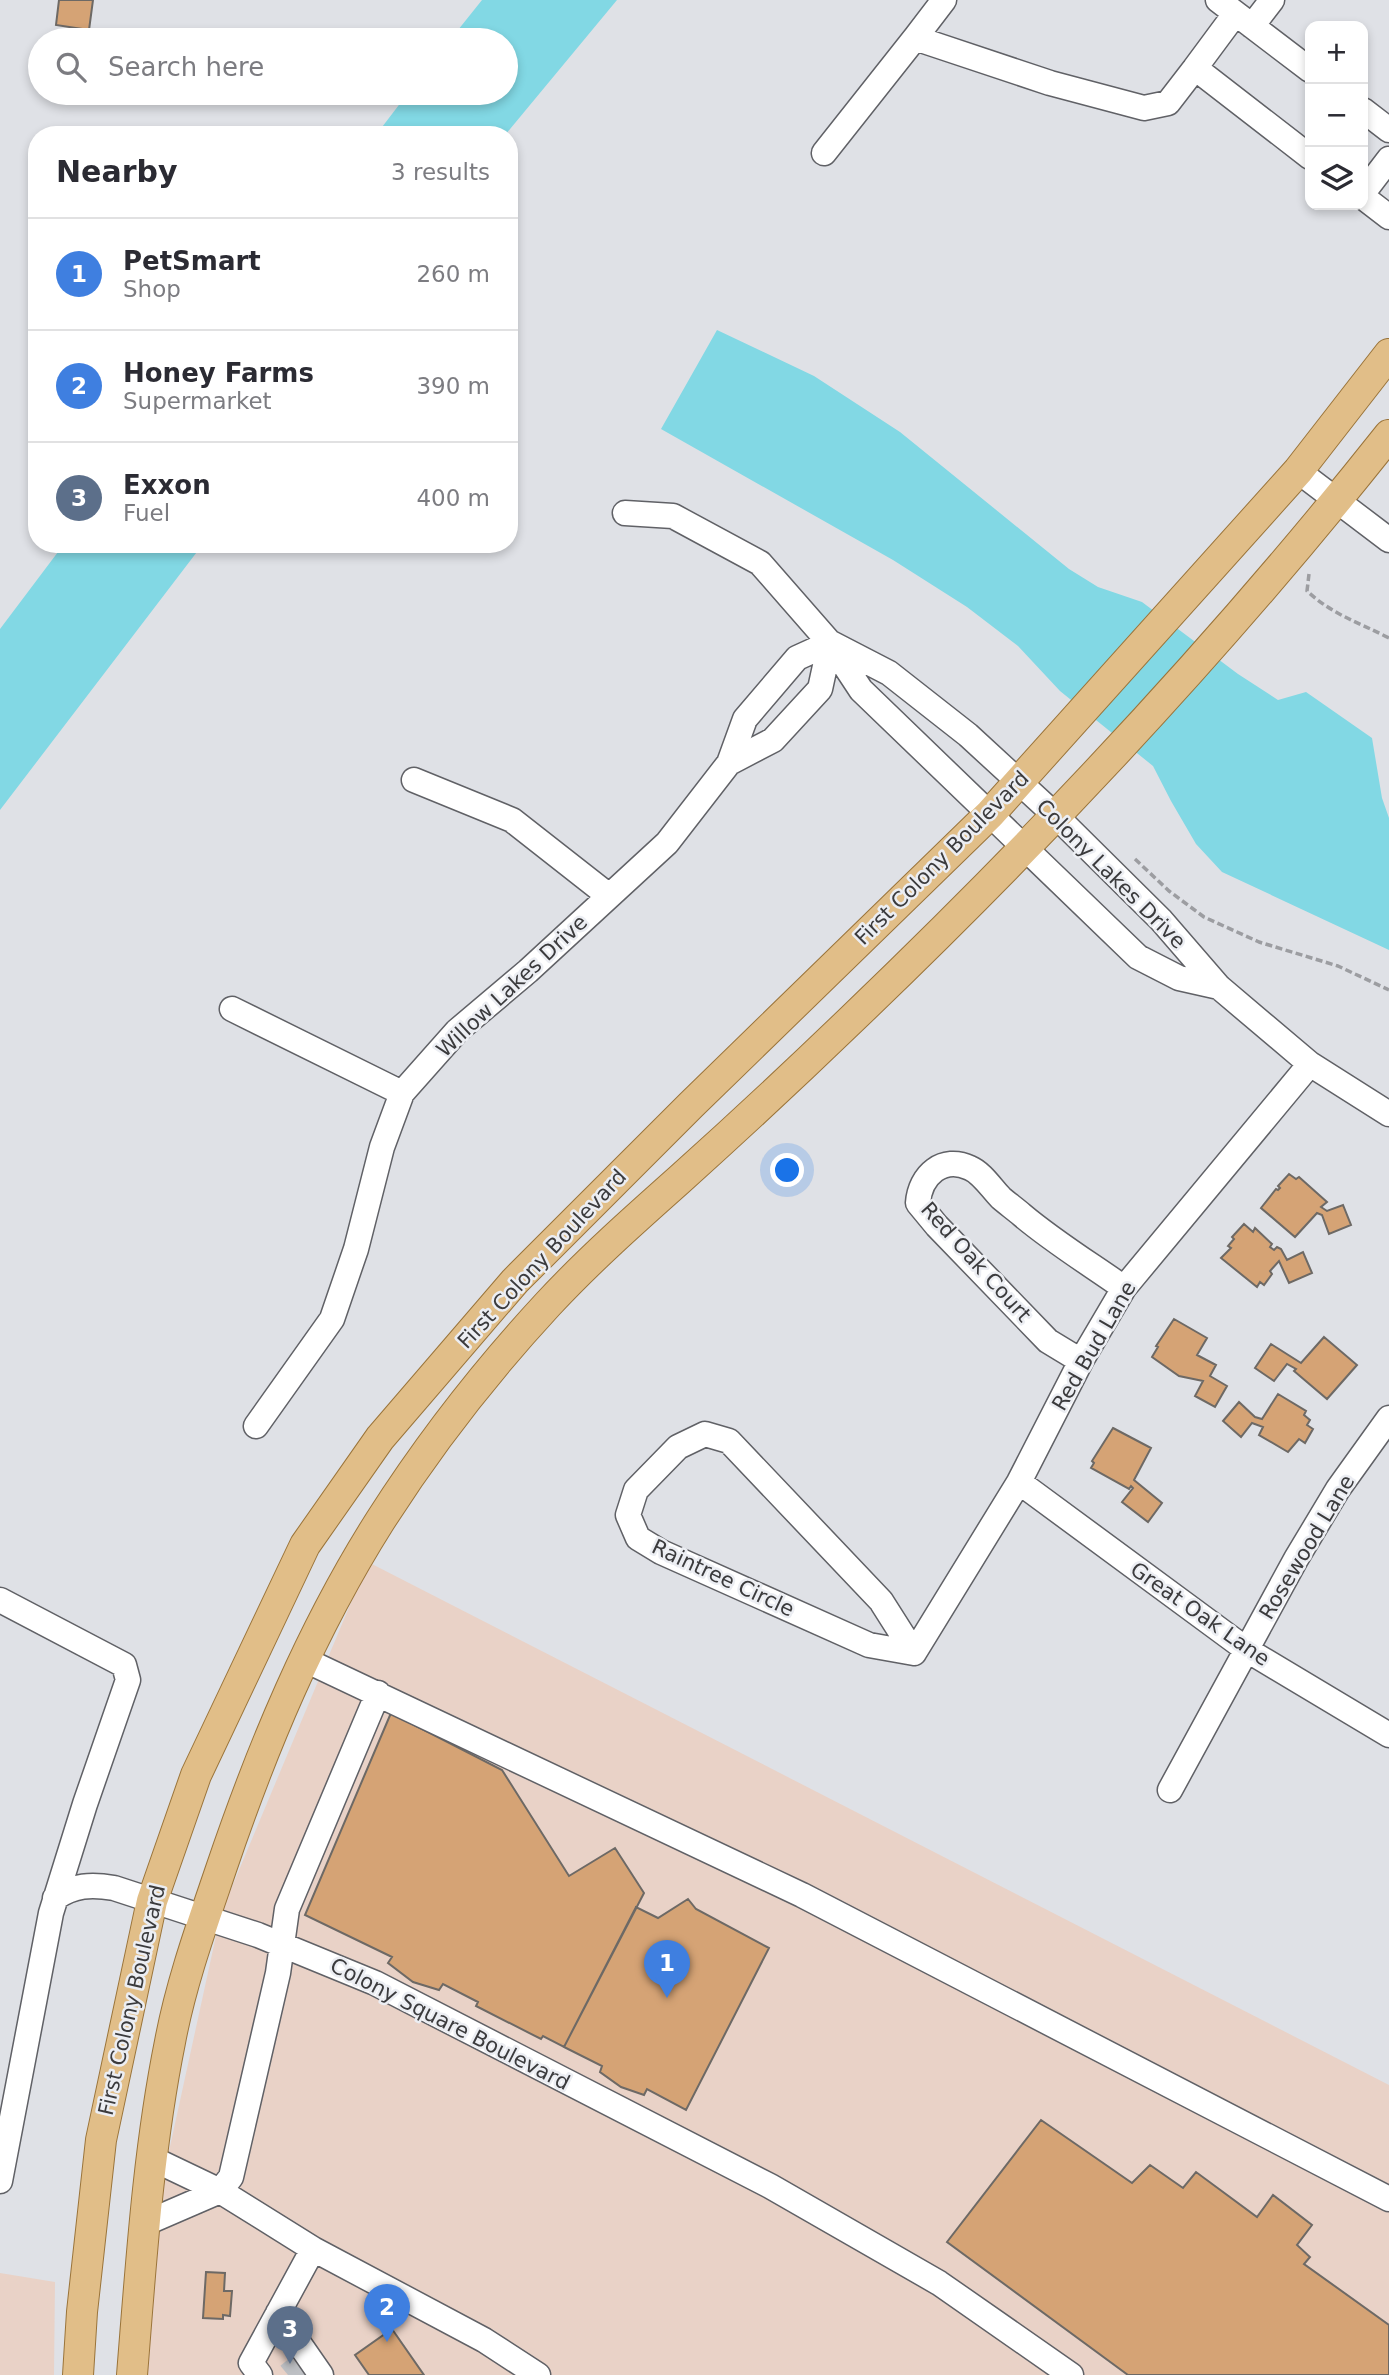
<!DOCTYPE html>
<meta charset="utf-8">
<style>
:root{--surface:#fff;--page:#f2f2f3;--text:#2b2b33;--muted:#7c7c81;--line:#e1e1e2;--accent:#1a73e8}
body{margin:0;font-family:"DejaVu Sans",sans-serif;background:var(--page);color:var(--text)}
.controls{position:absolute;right:21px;top:21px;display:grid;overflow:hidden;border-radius:14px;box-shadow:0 4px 10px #0003}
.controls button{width:63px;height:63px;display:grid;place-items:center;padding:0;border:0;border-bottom:2px solid var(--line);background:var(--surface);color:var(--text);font:35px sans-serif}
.you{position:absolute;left:788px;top:1171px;width:24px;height:24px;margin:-18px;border:5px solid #fff;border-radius:50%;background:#1a73e8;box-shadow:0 0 0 10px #1a73e833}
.badge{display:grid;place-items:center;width:46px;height:46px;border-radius:50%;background:var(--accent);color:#fff;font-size:23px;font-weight:700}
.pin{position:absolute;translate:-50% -58px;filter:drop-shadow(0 2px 4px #0008)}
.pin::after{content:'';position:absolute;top:37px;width:24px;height:21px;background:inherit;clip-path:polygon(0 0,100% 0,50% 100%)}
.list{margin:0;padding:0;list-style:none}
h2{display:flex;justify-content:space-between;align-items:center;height:91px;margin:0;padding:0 28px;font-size:30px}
h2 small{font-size:23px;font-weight:400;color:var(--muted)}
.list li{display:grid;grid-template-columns:46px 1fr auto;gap:21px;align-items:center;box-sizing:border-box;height:112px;padding:0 28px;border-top:2px solid var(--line)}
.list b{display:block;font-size:26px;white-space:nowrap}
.list p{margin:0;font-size:23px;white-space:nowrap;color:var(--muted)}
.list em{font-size:23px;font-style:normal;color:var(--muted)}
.icon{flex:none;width:38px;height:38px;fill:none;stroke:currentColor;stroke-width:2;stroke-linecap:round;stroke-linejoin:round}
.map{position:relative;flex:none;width:1389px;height:2375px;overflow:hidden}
.search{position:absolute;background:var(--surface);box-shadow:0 4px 10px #0003;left:28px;top:28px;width:490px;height:77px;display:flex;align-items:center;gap:18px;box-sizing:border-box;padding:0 24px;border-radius:38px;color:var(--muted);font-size:26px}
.panel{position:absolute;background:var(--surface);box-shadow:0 4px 10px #0003;left:28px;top:126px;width:490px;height:427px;border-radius:28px}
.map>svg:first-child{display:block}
.commercial{fill:#e9d2c7}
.water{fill:#82d8e4}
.building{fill:#d5a375;stroke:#6d6965;stroke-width:2}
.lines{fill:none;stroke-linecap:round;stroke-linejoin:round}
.minor-tunnel{stroke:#bec0c4;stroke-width:24;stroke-dasharray:24 12;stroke-linecap:butt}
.minor-casing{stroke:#606166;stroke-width:27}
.major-casing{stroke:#9a743a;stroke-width:32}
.path{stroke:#9c9da1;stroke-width:3.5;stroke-dasharray:7 3.5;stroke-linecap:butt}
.minor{stroke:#fff;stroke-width:24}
.major{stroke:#e1be88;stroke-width:30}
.labels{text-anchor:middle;stroke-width:5;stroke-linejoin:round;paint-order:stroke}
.street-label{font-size:21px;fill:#3b3b3d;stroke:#eceef3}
</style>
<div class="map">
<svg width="1389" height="2375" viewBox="0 0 1389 2375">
<rect width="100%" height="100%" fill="#dfe1e6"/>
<path class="commercial" d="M368 1562 1389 2085V2375H146L159 2197 221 1913Z
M0 2273 55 2282 54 2375H0Z"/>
<path class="water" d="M482 0H617L505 135H376L408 93H506V40H450Z
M717 330 814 376 900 432 1069 569 1098 587 1142 602 1238 674 1278 700 1306 692 1372 738 1382 798 1389 818V950L1222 872 1196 844 1171 801 1153 766 1060 691 1018 646 967 607 893 560 661 429Z
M64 544H203L0 810V629Z"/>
<path class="building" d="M59 0H93L89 30 56 25Z
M1289 1174 1296 1179 1299 1177 1327 1202 1321 1207 1327 1211 1343 1205 1351 1225 1329 1234 1322 1215 1317 1213 1295 1237 1261 1208 1276 1189 1278 1190 1280 1188 1278 1186Z
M1244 1224 1253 1232 1255 1228 1272 1244 1270 1247 1274 1250 1277 1247 1281 1249 1287 1260 1303 1252 1312 1273 1289 1283 1279 1261 1270 1271 1272 1274 1264 1285 1260 1282 1257 1287 1221 1258 1231 1248 1228 1246 1234 1239 1232 1237Z
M1174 1319 1207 1338 1197 1355 1216 1365 1210 1376 1227 1386 1215 1407 1195 1396 1203 1381 1179 1376 1152 1357 1158 1347 1156 1346Z
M1324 1337 1357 1365 1327 1399 1294 1371 1296 1369 1287 1364 1274 1381 1255 1368 1271 1344 1301 1363Z
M1278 1394 1306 1411 1304 1415 1310 1420 1307 1425 1313 1429 1305 1443 1299 1439 1288 1452 1259 1435 1263 1427 1252 1423 1241 1437 1223 1421 1239 1402 1255 1417 1262 1419Z
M1113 1428 1151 1448 1134 1480 1162 1503 1148 1522 1122 1502 1133 1488 1131 1486 1129 1489 1091 1468 1094 1463 1092 1461Z
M391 1713 502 1770 569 1876 615 1848 644 1893 564 2047 543 2036 541 2039 476 2006 478 2002 443 1984 439 1990 413 1982 388 1963 392 1957 305 1915Z
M688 1899 696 1909 769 1948 686 2110 647 2089 644 2095 621 2087 600 2072 602 2066 564 2047 636 1907 658 1918Z
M1041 2120 1132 2183 1150 2165 1183 2188 1196 2172 1257 2217 1273 2195 1312 2225 1297 2245 1310 2257 1304 2264 1389 2325V2375H1128L947 2242Z
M206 2272 225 2273 224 2291H232L230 2316 223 2315V2319L203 2318Z
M392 2329 424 2375H369L355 2355Z"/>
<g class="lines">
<path class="minor-tunnel" d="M288 2375 299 2366"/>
<defs>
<path id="minor" d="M1218 0 1310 70
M1252 26 1272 0
M915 38 944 0
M1195 68 1235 14
M1363 110 1389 130
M824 153 915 38 1050 83 1144 108 1168 103 1195 68 1310 157
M1363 193 1389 159
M1363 197 1389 217
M1298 471 1389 540
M625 513 673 516 760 563 830 643 861 690 1138 957 1179 978 1219 987
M831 643 889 673 968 735 1056 816 1161 920 1219 987 1310 1064 1389 1114
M729 763 773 740 820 689 830 643
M414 780 512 820 609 896
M232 1009 402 1093
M1081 1361 1048 1341 937 1226 918 1203C920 1175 943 1155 970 1168 982 1173 992 1189 1001 1198 1008 1204 1015 1209 1022 1215 1054 1242 1090 1264 1124 1288
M256 1426 332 1319 356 1249 382 1147 402 1093 457 1031 528 971 667 843 729 763 745 719 797 658 830 643
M705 1434 729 1441 881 1601 914 1653 869 1645 661 1552 638 1538 628 1515 636 1490 678 1447Z
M1019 1482 1247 1650 1389 1735
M0 1600 124 1665 128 1680 85 1804 51 1913 0 2181
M914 1653 1019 1482 1081 1361 1124 1288 1310 1064
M303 1659 802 1895 1389 2199
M1170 1790 1296 1559 1338 1489 1389 1418
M55 1898C74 1885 91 1884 114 1888L258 1935 375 1983 770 2186 939 2283 1071 2375
M151 2158 220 2191 313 2249 251 2363 260 2375
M146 2223 220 2191 231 2177 278 1973 287 1909 378 1693
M313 2249 484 2340 538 2375
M278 2313 321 2375"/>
<path id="major" d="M78 2375 82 2312 101 2140 152 1901 196 1775 305 1545 380 1438 515 1281 691 1105 990 814 1298 471 1389 354
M132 2375C141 2264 148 2151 170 2042 181 1983 202 1925 221 1869 262 1748 311 1630 380 1521 429 1444 486 1371 548 1304 589 1260 634 1220 679 1180 738 1127 797 1072 854 1017 1045 834 1225 642 1389 435"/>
</defs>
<use href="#minor" class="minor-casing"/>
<use href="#major" class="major-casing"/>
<path class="path" d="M1309 574 1307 591C1333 615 1358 622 1389 638
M1135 859 1169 891 1204 917 1259 942 1338 966 1389 990"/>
<use href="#minor" class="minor"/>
<use href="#major" class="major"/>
</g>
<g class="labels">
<g class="street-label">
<text transform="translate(942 858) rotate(-45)" y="7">First Colony Boulevard</text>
<text transform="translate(1111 874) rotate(45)" y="7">Colony Lakes Drive</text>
<text transform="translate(512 986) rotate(-43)" y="7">Willow Lakes Drive</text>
<text transform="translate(542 1259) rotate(-47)" y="7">First Colony Boulevard</text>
<text transform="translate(976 1262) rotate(48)" y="7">Red Oak Court</text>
<text transform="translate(1094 1346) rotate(-60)" y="7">Red Bud Lane</text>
<text transform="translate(1307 1547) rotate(-59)" y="7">Rosewood Lane</text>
<text transform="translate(723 1578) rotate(25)" y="7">Raintree Circle</text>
<text transform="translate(1200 1614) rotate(35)" y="7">Great Oak Lane</text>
<text transform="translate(132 2000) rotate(-77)" y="7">First Colony Boulevard</text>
<text transform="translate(450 2024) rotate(27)" y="7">Colony Square Boulevard</text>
</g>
</g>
</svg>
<div class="controls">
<button>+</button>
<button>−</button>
<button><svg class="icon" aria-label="layers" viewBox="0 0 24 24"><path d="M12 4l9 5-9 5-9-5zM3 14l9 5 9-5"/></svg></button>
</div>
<div class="you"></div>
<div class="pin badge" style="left:667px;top:1998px;background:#3f7fe0">1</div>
<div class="pin badge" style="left:387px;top:2342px;background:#3f7fe0">2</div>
<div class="pin badge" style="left:290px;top:2364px;background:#5c6f8a">3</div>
<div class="search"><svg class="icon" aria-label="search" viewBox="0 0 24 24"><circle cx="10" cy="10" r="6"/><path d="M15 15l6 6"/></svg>Search here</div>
<section class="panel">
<h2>Nearby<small>3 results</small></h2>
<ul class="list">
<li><span class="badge" style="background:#3f7fe0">1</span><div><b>PetSmart</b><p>Shop</p></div><em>260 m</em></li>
<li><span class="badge" style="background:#3f7fe0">2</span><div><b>Honey Farms</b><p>Supermarket</p></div><em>390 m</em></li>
<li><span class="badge" style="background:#5c6f8a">3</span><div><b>Exxon</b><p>Fuel</p></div><em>400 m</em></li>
</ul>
</section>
</div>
